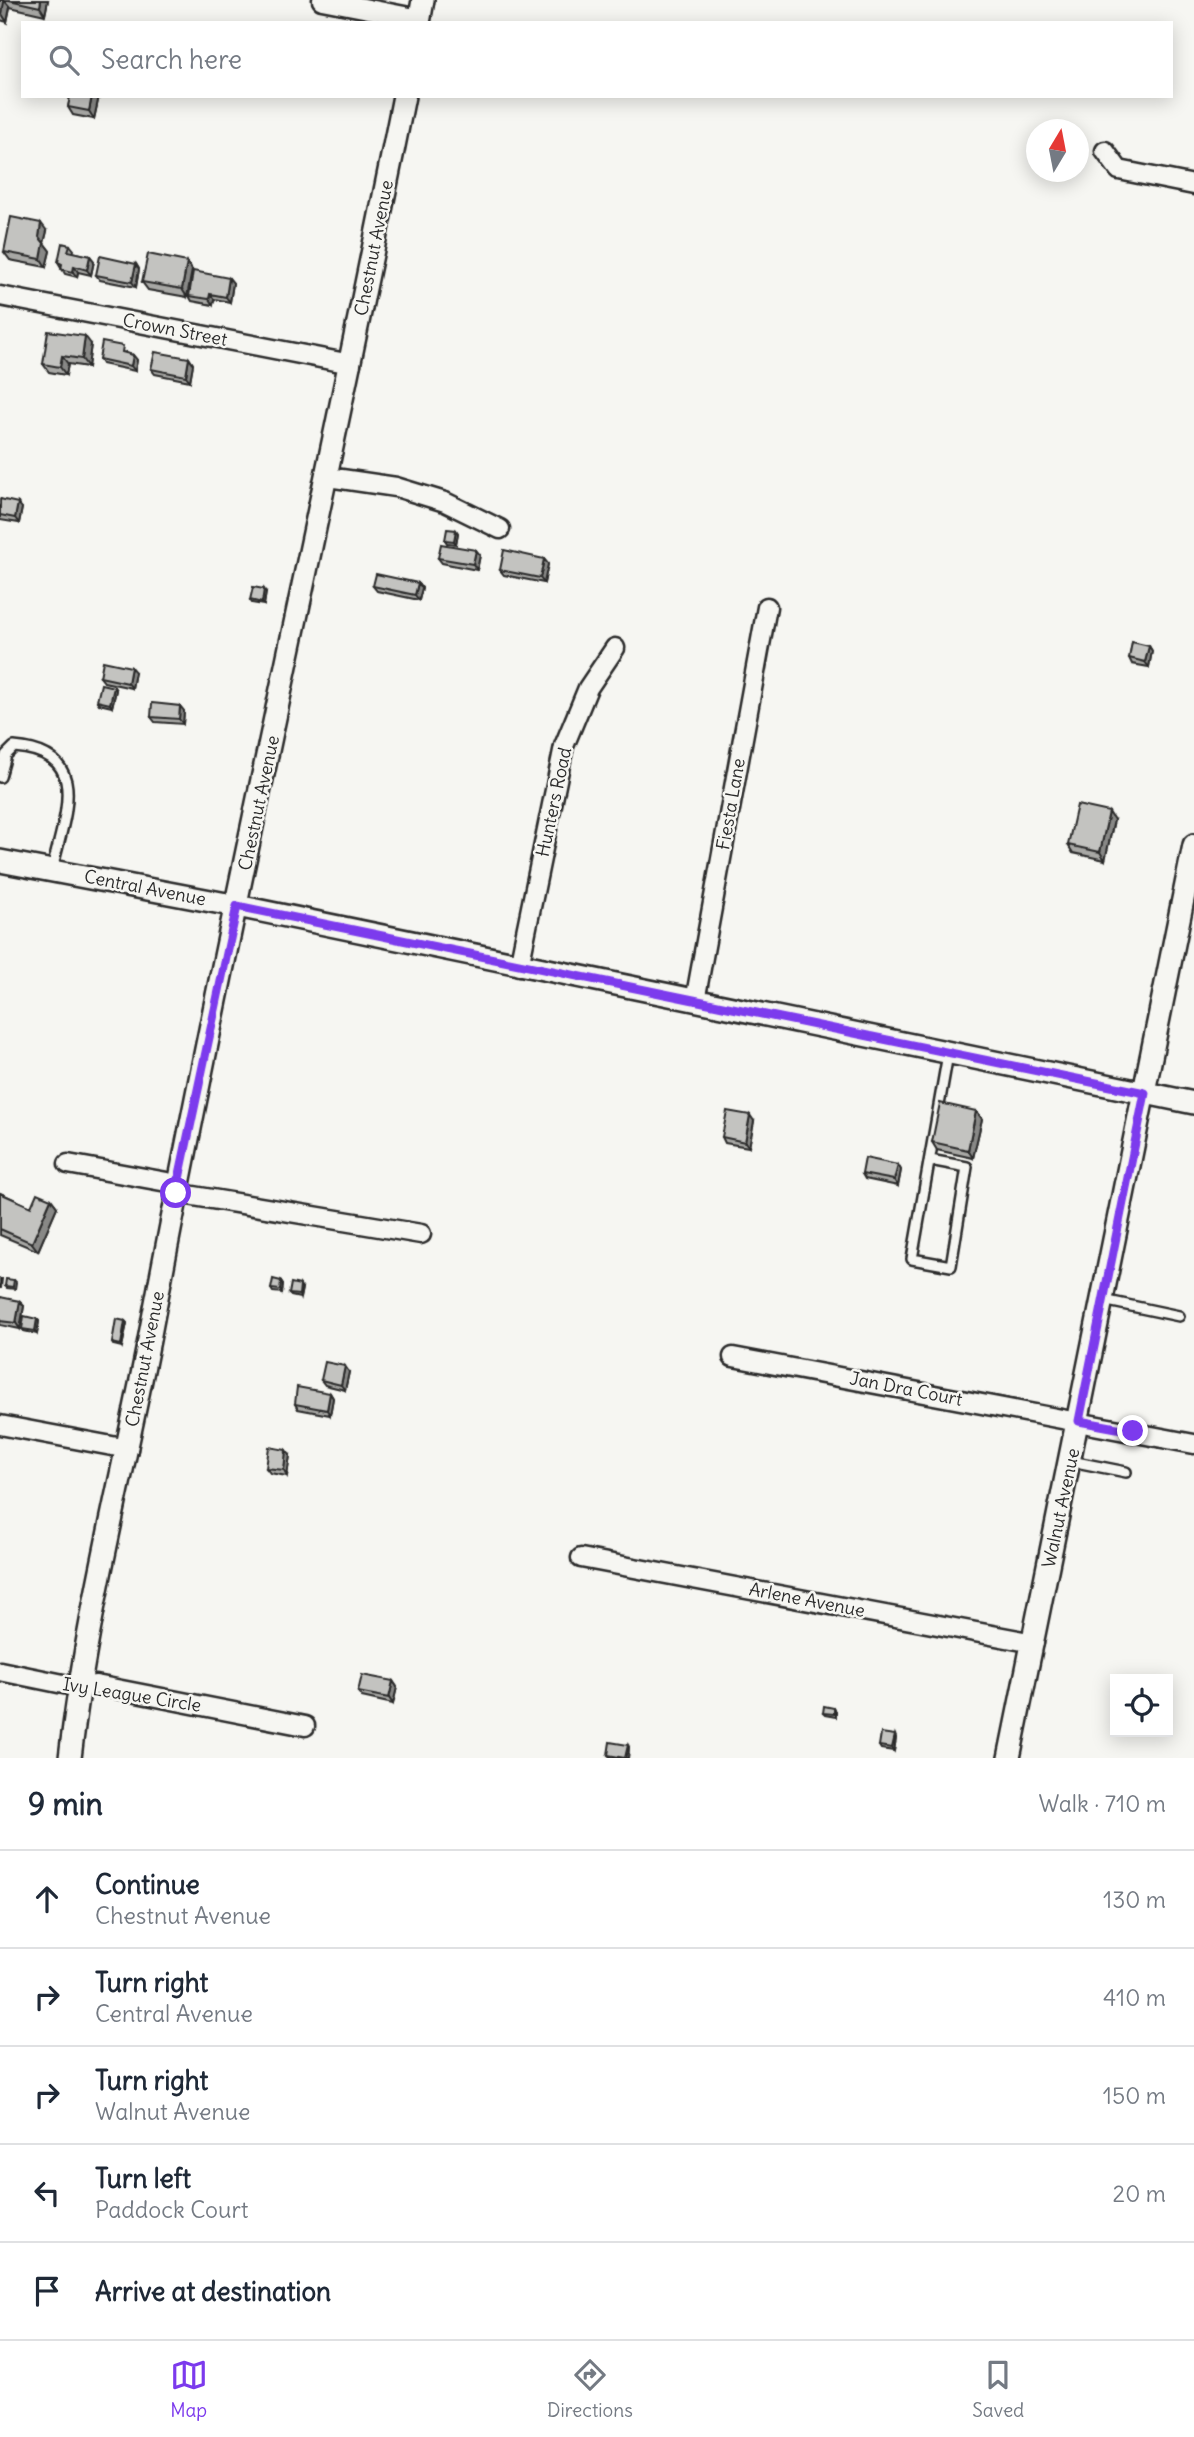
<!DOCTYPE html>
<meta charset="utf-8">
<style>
:root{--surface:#fff;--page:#f6f6f7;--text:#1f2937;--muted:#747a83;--line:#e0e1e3;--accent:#7c3aed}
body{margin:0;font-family:Delius,sans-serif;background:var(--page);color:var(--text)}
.controls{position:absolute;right:21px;bottom:21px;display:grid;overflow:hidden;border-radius:0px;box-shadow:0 4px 18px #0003}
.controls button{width:63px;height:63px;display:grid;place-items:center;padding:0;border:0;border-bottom:2px solid var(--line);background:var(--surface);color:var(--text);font:35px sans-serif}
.compass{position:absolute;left:1026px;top:119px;width:63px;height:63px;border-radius:50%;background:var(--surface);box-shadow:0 4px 18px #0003;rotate:10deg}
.stop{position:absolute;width:21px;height:21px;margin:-16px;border:5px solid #7c3aed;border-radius:50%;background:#fff}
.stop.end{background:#7c3aed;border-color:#fff;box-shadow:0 2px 7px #0008}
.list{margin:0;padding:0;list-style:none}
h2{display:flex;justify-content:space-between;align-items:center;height:91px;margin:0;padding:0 28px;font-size:30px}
h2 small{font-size:23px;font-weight:400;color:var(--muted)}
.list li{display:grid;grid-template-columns:46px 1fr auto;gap:21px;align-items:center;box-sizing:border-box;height:98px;padding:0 28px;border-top:2px solid var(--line)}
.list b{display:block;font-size:26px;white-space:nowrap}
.list p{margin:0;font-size:23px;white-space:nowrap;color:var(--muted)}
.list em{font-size:23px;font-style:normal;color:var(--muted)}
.icon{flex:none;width:38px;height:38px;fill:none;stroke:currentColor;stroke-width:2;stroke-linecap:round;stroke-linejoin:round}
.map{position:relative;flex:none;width:1194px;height:1758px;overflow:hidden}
.search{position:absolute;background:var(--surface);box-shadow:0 4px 18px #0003;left:21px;right:21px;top:21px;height:77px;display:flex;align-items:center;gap:18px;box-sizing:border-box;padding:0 24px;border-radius:0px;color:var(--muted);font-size:26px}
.sheet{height:581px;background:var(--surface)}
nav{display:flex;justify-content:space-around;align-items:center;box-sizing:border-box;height:98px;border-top:2px solid var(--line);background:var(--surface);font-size:19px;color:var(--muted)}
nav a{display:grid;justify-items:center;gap:4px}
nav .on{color:var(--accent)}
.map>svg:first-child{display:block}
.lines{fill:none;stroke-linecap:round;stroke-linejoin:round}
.service-casing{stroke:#2b2b2b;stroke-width:14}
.minor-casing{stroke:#2b2b2b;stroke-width:23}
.tertiary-casing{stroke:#2b2b2b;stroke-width:26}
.service{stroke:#f6f6f2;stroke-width:9}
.minor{stroke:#f6f6f2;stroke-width:18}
.tertiary{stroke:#f6f6f2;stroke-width:21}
.wall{fill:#a8a8a5;stroke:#2b2b2b;stroke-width:2}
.shaded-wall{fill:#888886;stroke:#2b2b2b;stroke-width:2}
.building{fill:#c3c3c0;stroke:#2b2b2b;stroke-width:2}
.route{stroke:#7c3aed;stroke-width:9}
.labels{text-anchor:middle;stroke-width:5;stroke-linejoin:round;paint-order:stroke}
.street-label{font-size:18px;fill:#2b2b2b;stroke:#f6f6f2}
</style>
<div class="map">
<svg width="1194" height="1758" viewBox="0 0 1194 1758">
<rect width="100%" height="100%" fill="#f6f6f2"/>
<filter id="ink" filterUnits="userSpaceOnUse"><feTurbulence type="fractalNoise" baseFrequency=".0143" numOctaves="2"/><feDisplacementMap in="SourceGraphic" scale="14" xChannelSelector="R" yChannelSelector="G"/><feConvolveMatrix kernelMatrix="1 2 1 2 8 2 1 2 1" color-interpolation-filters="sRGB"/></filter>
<g filter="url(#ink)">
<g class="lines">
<defs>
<path id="service" d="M0 777 6 755 14 747C93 753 64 816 52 870
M930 1160 967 1167 951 1266 912 1259 948 1054
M1103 1300 1179 1316
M1071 1461 1126 1472"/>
<path id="minor" d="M322 0 420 19
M1105 151 1119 170 1194 185
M0 296 351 364
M328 477 396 487 445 502 500 529
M519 966 564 746 588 688 615 648
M695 1001 767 607
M68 1164 178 1184
M176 1193 421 1234
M733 1357 1194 1444
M0 1425 128 1449
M581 1558 1034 1643
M0 1671 78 1687 96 1685 305 1726"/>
<path id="tertiary" d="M419 23 423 0
M0 861 237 906 1194 1103
M70 1758C86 1617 122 1479 149 1340 227 924 322 511 404 96
M1009 1758 1194 845"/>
</defs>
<use href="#service" class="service-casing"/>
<use href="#minor" class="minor-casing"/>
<use href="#tertiary" class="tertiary-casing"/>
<use href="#service" class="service"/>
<use href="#minor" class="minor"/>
<use href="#tertiary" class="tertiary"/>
</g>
<path class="wall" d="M0 0H48L45 15 10 7 7 22 0 20Z
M67 96H99L94 119 73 115 68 107 70 98Z
M47 231 44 243 50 251 46 267 10 260 4 252Z
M70 245 74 250 73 252 90 256 94 261 91 275 78 272 77 277 65 274 58 262Z
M136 264 139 269 136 287 100 280 96 275Z
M192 270 187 297 148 290 142 282Z
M229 278 233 283 230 302 214 299 213 305 192 301 189 296Z
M91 344 88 367 68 364 66 375 49 372 43 364Z
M126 352V353L133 355 137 360 135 371 102 364 99 359Z
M189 358 193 364 190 381 155 374 151 369Z
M0 499 22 508 19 523 0 520Z
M456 530 458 533 456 544 447 543 445 540Z
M476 550 480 555 477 570 442 563 438 558Z
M544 559 548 564 544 583 504 575 500 570Z
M418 583 422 588 419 600 377 591 373 586Z
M266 592 264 605 252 603 250 600Z
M1149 646 1152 651 1149 667 1132 664 1129 658Z
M135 672 132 688 104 682 100 677Z
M114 687 116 690 112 707 99 704 97 701Z
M180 706 184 711 183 724 155 722 151 717Z
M1114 820 1105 860 1073 853 1068 845Z
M976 1111 982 1119 973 1158 937 1150 932 1142Z
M754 1121 749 1147 725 1143 722 1137Z
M898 1165 901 1170 898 1186 865 1179 862 1174Z
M0 1193 31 1207 51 1199 57 1207 38 1251 0 1235Z
M14 1280 16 1282 15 1289 7 1288 5 1286Z
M281 1281 283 1284 282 1293 273 1292 271 1289Z
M302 1288 300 1298 291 1296 289 1294Z
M0 1297 24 1306 20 1329 0 1325Z
M37 1319 39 1321 37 1334 24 1331 22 1329Z
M125 1321 127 1323 122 1347 113 1345 112 1343Z
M349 1372 345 1390 325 1385 321 1380Z
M330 1393 333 1398 330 1415 298 1409 295 1404Z
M290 1455 287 1476 270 1473 266 1468Z
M393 1681 397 1687 393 1704 362 1697 358 1692Z
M834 1708 836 1711V1717L825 1715 823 1713Z
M895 1735 896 1738 894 1751 881 1749 879 1746Z
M629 1747 628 1758H613L610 1757 608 1755Z"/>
<path class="shaded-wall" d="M4 0 10 7 7 22 2 14Z
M41 0H48L45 15 40 7Z
M92 96H99L94 119 89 111Z
M41 223 47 231 44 243 50 251 46 267 41 259 39 237Z
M90 256 94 261 91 275 87 270Z
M187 262 192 270 187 297 182 289Z
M136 264 139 269 136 287 132 282Z
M74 266 78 272 77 277 73 272Z
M229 278 233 283 230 302 226 297Z
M210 294 214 299 213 305 209 299Z
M85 336 91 344 88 367 82 359Z
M133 355 137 360 135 371 131 366Z
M62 356 68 364 66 375 60 367Z
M189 358 193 364 190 381 186 376Z
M18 503 22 508 19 523 15 518Z
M456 530 458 533 456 544 454 541Z
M476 550 480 555 477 570 473 564Z
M544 559 548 564 544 583 540 578Z
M418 583 422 588 419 600 415 595Z
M264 589 266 592 264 605 262 603Z
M1149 646 1152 651 1149 667 1145 662Z
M131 667 135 672 132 688 128 683Z
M114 687 116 690 112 707 110 704Z
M180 706 184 711 183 724 179 719Z
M1109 812 1114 820 1105 860 1100 852Z
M976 1111 982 1119 973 1158 968 1150Z
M750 1115 754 1121 749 1147 745 1142Z
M898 1165 901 1170 898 1186 894 1180Z
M51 1199 57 1207 38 1251 32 1243Z
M281 1281 283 1284 282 1293 280 1290Z
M300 1285 302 1288 300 1298 299 1295Z
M20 1301 24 1306 20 1329 16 1323Z
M37 1319 39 1321 37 1334 35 1331Z
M125 1321 127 1323 122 1347 121 1345Z
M345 1366 349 1372 345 1390 341 1385Z
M330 1393 333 1398 330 1415 327 1410Z
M286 1450 290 1455 287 1476 284 1470Z
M393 1681 397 1687 393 1704 389 1698Z
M895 1735 896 1738 894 1751 892 1748Z
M628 1745 629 1747 628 1758H625Z"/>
<path class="building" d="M0 0H4L2 14 0 13Z
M9 0H41L40 7Z
M70 96H92L89 111 68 107Z
M11 217 41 223 39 237 44 243 41 259 4 252Z
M62 243 70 245 68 251 90 256 87 270 74 266 73 272 61 269 62 264 58 262Z
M148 254 187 262 182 289 142 282Z
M100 256 136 264 132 282 96 275Z
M193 271 229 278 226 297 210 294 209 299 189 296Z
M48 331 85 336 82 359 62 356 60 367 43 364Z
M102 342 123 346 122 352 133 355 131 366 99 359Z
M155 352 189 358 186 376 151 369Z
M0 499 18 503 15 518 0 515Z
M447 529 456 530 454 541 445 540Z
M441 544 476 550 473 564 438 558Z
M504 550 544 559 540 578 500 570Z
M376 574 418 583 415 595 373 586Z
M253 587 264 589 262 603 250 600Z
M1132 642 1149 646 1145 662 1129 658Z
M103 661 131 667 128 683 100 677Z
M101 684 114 687 110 704 97 701Z
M152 703 180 706 179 719 151 717Z
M1077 805 1109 812 1100 852 1068 845Z
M940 1103 976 1111 968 1150 932 1142Z
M727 1111 750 1115 745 1142 722 1137Z
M865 1158 898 1165 894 1180 862 1174Z
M0 1193 31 1207 37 1193 51 1199 32 1243 0 1229Z
M0 1279H2L1 1288H0Z
M6 1279 14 1280 13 1287 5 1286Z
M273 1279 281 1281 280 1290 271 1289Z
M291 1283 300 1285 299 1295 289 1294Z
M0 1297 20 1301 16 1323 0 1321Z
M24 1316 37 1319 35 1331 22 1329Z
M116 1319 125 1321 121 1345 112 1343Z
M325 1362 345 1366 341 1385 321 1380Z
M297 1387 330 1393 327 1410 295 1404Z
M269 1447 286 1450 284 1470 266 1468Z
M362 1675 393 1681 389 1698 358 1692Z
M824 1706 834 1708V1714L823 1713Z
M881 1733 895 1735 892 1748 879 1746Z
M610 1742 628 1745 625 1758 608 1755Z"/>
</g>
<g class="lines" filter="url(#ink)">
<path class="route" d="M176 1193 237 906 1145 1093 1079 1421 1133 1431"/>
</g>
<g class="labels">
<g class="street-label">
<text transform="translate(374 248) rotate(-79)" y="6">Chestnut Avenue</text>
<text transform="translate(175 330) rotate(11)" y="6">Crown Street</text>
<text transform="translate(554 802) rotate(-78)" y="6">Hunters Road</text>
<text transform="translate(259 803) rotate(-78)" y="6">Chestnut Avenue</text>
<text transform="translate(731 804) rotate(-80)" y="6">Fiesta Lane</text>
<text transform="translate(145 888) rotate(11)" y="6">Central Avenue</text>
<text transform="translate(145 1359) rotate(-79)" y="6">Chestnut Avenue</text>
<text transform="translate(906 1389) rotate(11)" y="6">Jan Dra Court</text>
<text transform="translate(1061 1508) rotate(-78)" y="6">Walnut Avenue</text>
<text transform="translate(807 1600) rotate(11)" y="6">Arlene Avenue</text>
<text transform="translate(132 1695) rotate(9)" y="6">Ivy League Circle</text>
</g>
</g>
</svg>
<div class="controls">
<button><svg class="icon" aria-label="locate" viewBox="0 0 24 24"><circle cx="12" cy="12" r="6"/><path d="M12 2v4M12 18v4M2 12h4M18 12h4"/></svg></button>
</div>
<svg class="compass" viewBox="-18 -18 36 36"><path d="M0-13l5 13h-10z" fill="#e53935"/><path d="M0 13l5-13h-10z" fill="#747a83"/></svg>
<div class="stop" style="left:176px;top:1193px"></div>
<div class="stop end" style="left:1133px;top:1431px"></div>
<div class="search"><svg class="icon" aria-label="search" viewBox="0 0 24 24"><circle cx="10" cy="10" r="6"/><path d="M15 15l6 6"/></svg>Search here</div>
</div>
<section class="sheet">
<h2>9 min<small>Walk · 710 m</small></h2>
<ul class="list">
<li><svg class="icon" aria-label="ahead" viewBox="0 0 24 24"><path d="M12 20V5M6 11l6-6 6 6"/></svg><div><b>Continue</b><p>Chestnut Avenue</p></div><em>130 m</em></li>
<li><svg class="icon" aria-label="right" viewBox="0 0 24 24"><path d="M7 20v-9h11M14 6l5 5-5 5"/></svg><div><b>Turn right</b><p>Central Avenue</p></div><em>410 m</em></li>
<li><svg class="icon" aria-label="right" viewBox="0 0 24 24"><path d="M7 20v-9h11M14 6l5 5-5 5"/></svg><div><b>Turn right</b><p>Walnut Avenue</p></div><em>150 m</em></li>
<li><svg class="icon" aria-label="left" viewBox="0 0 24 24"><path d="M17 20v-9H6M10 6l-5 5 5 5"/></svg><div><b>Turn left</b><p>Paddock Court</p></div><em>20 m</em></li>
<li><svg class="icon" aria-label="arrive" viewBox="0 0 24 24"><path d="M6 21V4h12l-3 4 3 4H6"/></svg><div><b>Arrive at destination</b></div></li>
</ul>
</section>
<nav>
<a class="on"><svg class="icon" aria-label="map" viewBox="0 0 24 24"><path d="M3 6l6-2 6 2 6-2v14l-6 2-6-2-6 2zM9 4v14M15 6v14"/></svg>Map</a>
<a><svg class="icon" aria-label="directions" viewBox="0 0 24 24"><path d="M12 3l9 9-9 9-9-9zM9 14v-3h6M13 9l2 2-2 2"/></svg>Directions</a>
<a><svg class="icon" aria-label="saved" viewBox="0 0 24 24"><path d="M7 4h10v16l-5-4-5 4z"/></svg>Saved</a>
</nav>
